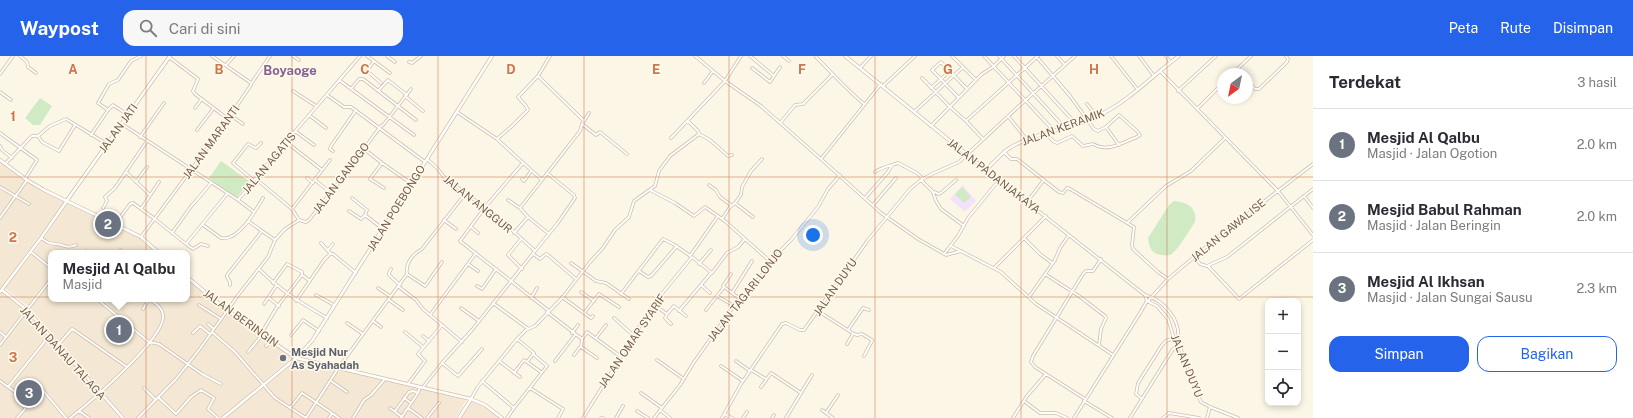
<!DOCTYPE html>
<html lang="id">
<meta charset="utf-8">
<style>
:root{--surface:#fff;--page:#f7f7f7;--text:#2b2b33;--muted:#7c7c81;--line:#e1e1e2;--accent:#2563eb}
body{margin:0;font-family:"Public Sans",sans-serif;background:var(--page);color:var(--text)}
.controls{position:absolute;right:12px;bottom:12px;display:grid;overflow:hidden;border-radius:8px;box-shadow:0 2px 6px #0003}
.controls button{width:36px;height:36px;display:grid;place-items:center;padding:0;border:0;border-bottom:1px solid var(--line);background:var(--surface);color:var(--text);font:20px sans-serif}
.compass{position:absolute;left:1217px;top:12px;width:36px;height:36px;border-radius:50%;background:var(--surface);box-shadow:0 2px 6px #0003;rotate:213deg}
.you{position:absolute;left:813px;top:179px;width:14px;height:14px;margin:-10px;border:3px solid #fff;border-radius:50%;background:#1a73e8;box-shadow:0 0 0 6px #1a73e833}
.badge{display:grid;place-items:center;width:26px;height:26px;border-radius:50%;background:var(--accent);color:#fff;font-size:13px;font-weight:700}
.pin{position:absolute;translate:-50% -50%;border:2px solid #fff;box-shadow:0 1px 4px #0006}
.popup{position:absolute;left:48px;top:194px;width:142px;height:52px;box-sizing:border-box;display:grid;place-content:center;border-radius:8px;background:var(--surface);filter:drop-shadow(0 1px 3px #0005);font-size:13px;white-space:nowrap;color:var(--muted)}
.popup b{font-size:15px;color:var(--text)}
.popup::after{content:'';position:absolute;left:50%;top:100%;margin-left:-8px;border:8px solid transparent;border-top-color:var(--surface)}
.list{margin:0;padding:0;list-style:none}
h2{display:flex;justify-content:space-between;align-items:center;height:52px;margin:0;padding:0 16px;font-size:17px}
h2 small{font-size:13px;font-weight:400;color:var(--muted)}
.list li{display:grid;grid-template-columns:26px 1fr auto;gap:12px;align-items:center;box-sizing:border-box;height:72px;padding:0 16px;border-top:1px solid var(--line)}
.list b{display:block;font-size:15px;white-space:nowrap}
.list p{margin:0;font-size:13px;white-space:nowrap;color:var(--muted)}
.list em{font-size:13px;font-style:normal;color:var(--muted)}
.actions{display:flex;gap:8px;padding:12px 16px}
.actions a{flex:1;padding:9px 0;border:1px solid var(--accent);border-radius:12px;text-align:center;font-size:14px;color:var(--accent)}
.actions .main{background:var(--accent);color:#fff}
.icon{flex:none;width:22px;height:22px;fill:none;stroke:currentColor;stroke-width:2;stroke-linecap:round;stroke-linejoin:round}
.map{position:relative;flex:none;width:1313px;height:362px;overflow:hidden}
header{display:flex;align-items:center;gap:24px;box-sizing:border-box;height:56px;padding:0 20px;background:var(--accent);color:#fff}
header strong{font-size:19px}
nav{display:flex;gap:22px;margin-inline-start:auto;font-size:14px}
.search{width:280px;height:36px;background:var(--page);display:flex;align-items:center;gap:10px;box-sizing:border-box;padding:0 14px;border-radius:12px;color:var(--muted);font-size:15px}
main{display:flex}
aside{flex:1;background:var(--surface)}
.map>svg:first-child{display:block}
.residential{fill:#f4e8d4}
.education{fill:#f3e2f9}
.green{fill:#d0eac4}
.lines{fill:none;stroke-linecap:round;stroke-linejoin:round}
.street-casing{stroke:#cebeac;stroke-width:3.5}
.secondary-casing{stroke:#d1bfa9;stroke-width:4}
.street{stroke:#fff;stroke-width:2}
.secondary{stroke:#fff;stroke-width:2.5}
.grid{fill:none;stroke:#d0754a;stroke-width:1;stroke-opacity:0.55}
.worship-dot{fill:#6b7280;stroke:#fff9ec;stroke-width:1.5}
.labels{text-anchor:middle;stroke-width:3;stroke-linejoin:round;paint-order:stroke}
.street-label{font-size:11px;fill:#765e4a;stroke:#fff9ec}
.worship-label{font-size:11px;font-weight:bold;fill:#5b616d;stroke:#fff9ec;text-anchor:start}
.quarter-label{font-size:13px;font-weight:bold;fill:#866292;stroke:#fff9ec}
.grid-label{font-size:13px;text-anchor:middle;font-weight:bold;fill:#d0754a;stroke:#fff9ec;stroke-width:3;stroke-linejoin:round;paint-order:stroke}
</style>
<header>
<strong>Waypost</strong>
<div class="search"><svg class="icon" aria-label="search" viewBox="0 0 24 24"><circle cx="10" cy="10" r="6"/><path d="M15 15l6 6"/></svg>Cari di sini</div>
<nav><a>Peta</a><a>Rute</a><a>Disimpan</a></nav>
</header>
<main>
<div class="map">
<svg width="1313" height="362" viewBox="0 0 1313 362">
<rect width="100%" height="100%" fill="#fcf6e6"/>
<path class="residential" d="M0 107 41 135 65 145 0 233Z
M68 147 140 182 158 197H51V243H187V222L224 252 293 301 220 362H126L71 300 30 252 5 232 38 191Z
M2 236 29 257 120 362H0V239Z
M298 302 322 307 391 324 466 344 456 362H226Z
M472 344 483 349 501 362H461Z"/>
<path class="education" d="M963 129 976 145 965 156 950 143Z"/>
<path class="green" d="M40 42 52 50 40 69H33L25 62Z
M221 105 249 125 236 143 209 122Z
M962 131 971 141 964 147 955 138Z
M1174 145C1187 146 1197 151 1195 166 1190 173 1177 196 1170 199 1166 200 1161 199 1157 198 1150 195 1149 189 1148 182L1169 149Z"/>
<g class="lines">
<defs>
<path id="street" d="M20 0 27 6 28 11 36 17
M293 0 299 4
M367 0 390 17
M387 0 395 6
M741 0 725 25 761 50 821 103
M750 0 774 20 770 26 752 12
M783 0 789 5
M952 0 976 24
M984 0 1053 74
M999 0 1065 72
M1014 0 1076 68
M1036 0 1070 40 1094 73 1098 75 1106 71 1119 89
M1057 0 1065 9
M1111 0 1138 34
M1139 0 1154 20
M1166 0 1170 6
M169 1 198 23 193 35 195 38 228 63
M816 1C832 17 847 34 864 48
M374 5 367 15 381 27
M409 6 412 7 421 0
M226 9 234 0
M860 12 871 0
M1160 15 1278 135 1313 179
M0 18 13 0
M1232 18 1251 0
M538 20 584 65
M774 20 780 11
M922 22 950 51 966 65 983 83
M339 24 414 79
M1247 25 1255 33H1259L1287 6 1288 3 1286 0
M704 27 713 15
M251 28 270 0
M881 28 821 103 881 157 918 183 946 199 961 195
M883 30 915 0
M931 32 950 15
M351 33 359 23H363L416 64
M293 35 316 50
M378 35 388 24 407 39
M1178 35 1216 0
M0 36 11 44
M327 39 344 51H351L425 106
M405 40 423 55
M958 41 933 15 932 14 941 6 967 33
M1087 48 1097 61
M195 52 201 44
M1197 53 1223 27
M108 54 113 49 128 59
M457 56 497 83 542 124 580 75 582 68 589 57
M914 56 962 12
M230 59 243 68
M309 59 326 72
M1008 60 1027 84
M966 65 1038 0
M781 66 795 49 803 48 833 18
M122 68 238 144 286 86 360 0
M582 68 596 79 600 76 627 98
M931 70 982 18 993 11 1004 0
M197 74 213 53
M295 75 314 89
M0 77 37 104 25 123
M1046 77 1053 85 1057 87 1072 80 1083 90 1093 88C1108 97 1123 86 1137 81L1140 79 1137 75 1119 59 1106 71
M699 78 710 84 728 100 732 99
M91 79 108 54 98 47 109 28 118 24 131 5 141 0
M38 80 42 86 59 95 75 69
M140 81 164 47
M671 82 725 25 695 0
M497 83 512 70 528 54 526 50 518 41 538 20 550 0
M286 86 322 114
M0 90 2 94 12 102
M364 93 382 107 412 128
M333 95 330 93 331 90 356 54
M1004 96 1011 103H1017L1059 136 1063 137 1067 132 1070 133 1134 171 1132 189 1133 193 1158 216 1168 223
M382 107 370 123 384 132
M523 107 486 150 460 185 549 255
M5 108 32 80H38L50 70 66 63 107 88
M986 114 1145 239C1164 244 1183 266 1177 286
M126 116 150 139
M875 116C882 111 890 110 898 107L917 117 923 123
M307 122 313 127
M256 123 292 153 299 164
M522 123 524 125 531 115
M315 124 331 137
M921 124 933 136 936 145 941 153 964 170
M254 125 233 107 248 88 256 92 261 87
M136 126 147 111
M709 129 716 134 720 141 731 149
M0 131 29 148
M650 134 675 147 694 160 705 151 718 160
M935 136 938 138 941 137 956 124
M1304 140 1313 152
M352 142 367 154 365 159
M865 142 888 116 892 109
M238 144 254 156
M508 144 520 152
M1027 146 1043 125
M735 147 753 161
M873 149 896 122
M103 152 107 145 105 141 115 132 147 85
M141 153 159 126
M292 153 330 104
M349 155 361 163 365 159 383 173
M528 161 549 178
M0 162 27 124
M722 163 730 151 735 147 741 139 742 131 751 115 762 103
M299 164 306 166 309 164 350 112 380 71 384 68 411 33
M444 164 456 173
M248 165 262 175
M116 167 130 148 133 147 155 163 186 188 227 138
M1127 167 1166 130 1191 115 1225 82
M203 169 221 182C238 186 256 154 263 142
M471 171 478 177
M172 177 192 149 196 145 211 127
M514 177 528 161 520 152 542 124
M141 181 217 79 251 29V27L212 0
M41 182C48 187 48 187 56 188 66 189 66 193 76 189
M1024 182 1040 198 1052 207
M521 183 508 199 522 213
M321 187 331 198
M186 188 193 193 201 188 208 190
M951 190 1001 216 1036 248 1113 299
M120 194 124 197
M328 194 333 188
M535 195 557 168 575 142 574 139 547 117
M31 196 51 212
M84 197 86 195
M533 198 540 203 546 198 548 199 576 223
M944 198 958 180 968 162 999 124
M690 200 718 160 726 166 745 183
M1195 201 1200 208 1207 210 1227 201 1313 133
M571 207 596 225 606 227 629 243
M468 208 478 215
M699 208 711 194
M1208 210 1239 243 1313 184
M994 212 1046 160
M259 213C281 235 301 247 327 262
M391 213 389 217V219L400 229
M639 215 648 221 651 220 677 190
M407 218 425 230 442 206
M731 218 723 230 740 243
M1045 218 1079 240 1105 260 1106 262 1101 273 1099 289
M273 227 287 208 302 216V219L310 225
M230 229V226L227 221V219L262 175 275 184
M701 229 710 237
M477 230 482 233 496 213
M399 231 416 244 423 253 462 286
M378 232 391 241
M581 236 594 245
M732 237 752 205
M621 238 663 183 673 188 689 199
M316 239 334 249
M717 240 724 231
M562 241 584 257 599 238 619 251
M1029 241 1055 204 1060 192 1069 179
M269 242 279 250
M531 242 537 232
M97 243 150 287
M389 244 403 254
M296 245 324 204 330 198H333L356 217
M1147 245 1157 250 1168 263 1174 282 1180 291 1197 338 1201 346 1210 351 1238 362
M1148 245 1168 223 1218 181 1313 108
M493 247 527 272
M264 248 276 230
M199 249 221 263
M654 249 667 258 665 262 671 268
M461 252 479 265
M143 253 149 243
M706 254 717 240 734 250
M679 255 711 217
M818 255 854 278 857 279 862 278 872 284V285L864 300
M547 256 582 283 581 291 597 302
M584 257 591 262 593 260
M667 258 674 250 686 260
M430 259 476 197
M614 262 633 279
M373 265 381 271
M347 267 363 278
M208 268 214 273
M848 274 863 252 869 254
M0 276 6 281
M212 276 235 296 275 342 306 362
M405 276 423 291
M193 277 200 270 210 278
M572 277 578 269
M261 278 277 251 302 219
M291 279 303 264 319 275
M423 280 429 285
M596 282 606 269
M517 283 534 297 527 306 541 316
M582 283 587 276 620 300
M150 286 159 288 202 318 221 328
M847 288 853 278
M0 289 51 223
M58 289 72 273 74 274 127 311
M266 290 271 285
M248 296 262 279
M574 299 581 290
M657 304 684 323
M499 305 520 321
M555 305 575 279
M736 305 750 315
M442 307 458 320 482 293
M721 310 743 325
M751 314 766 323
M514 317 524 304 527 306
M0 325 18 338 27 348 25 353 17 362
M331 325 347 336
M482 325 514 352 547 310 533 298
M408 328 425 305 418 298 442 269
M8 331 50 279
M40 331 66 362
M423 331 442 307 472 274 535 195 499 162 445 122 437 112 427 103
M761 331 771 317 801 337
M144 332 155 343
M530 332 563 353 558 362
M641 337 662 352
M158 341 176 358 191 341 201 334 214 342 208 353 218 362
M404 342 411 347
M1141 342 1136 338 1138 327 1162 289 1166 285 1174 282
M471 343 477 332 517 283 526 274 535 270 562 242 590 206 602 193 615 174 629 161 634 145 655 130 659 115 670 100 699 78 698 75 688 65
M1085 343 1035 311 1031 306 1033 300 1083 218 1086 215H1093L1101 203
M1024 345 1040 357H1056L1067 362
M1084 345 1112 362
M290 352 302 337 332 357
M390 352 402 361
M408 352 422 362
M660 354 670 362
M822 354 826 357
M79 355 89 362
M395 355 409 336 413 335 418 337
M637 355 648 362
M724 358 732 362
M70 362C88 348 167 281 163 259 162 251 155 247 149 243
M138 362 176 323 199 294 239 238 268 201 275 184 285 173 299 164
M306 362 339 311 407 218C405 207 413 198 422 193L465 138
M329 362 332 357 339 362
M353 362 364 344 371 339 385 323
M401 362 418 337 420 331
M427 362 439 347
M507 362 514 352
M583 362 645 262 660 240 692 201 712 217 727 197 738 191 745 183 771 206
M601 362H603
M616 362 623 350
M654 362 680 329 694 306 734 250 741 242 750 235 776 199 791 184 818 151 828 133 840 119
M722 362 741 328 782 268 786 267 800 274H804L868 184 910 133 921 124 934 117 959 106 1018 51 1075 0
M743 362 747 356
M772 362 774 359
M786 362 812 319
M833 362 826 357 838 339
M1013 362 1027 340 1046 318
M1074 362 1140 257 1147 245 1145 239
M1130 362 1173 293 1180 291
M1163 362 1169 357 1199 362
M1207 362 1210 351"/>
<path id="secondary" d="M845 0 986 114C993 107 1000 99 1008 93 1036 75 1071 74 1100 59 1130 44 1153 19 1179 0
M0 104 27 124 44 134 133 177 141 181 159 197
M187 221 228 255 296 302 471 343 485 349 502 362
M2 234 27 254 123 362
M0 236 41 182 75 133 170 0
M223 362 296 302 312 285 492 0
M459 362 471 343"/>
</defs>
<use href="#street" class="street-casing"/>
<use href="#secondary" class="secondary-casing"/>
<use href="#street" class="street"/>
<use href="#secondary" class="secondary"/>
</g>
<path class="grid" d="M146 0V362M292 0V362M438 0V362M584 0V362M729 0V362M875 0V362M1021 0V362M1167 0V362M0 121H1313M0 241H1313"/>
<circle class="worship-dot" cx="283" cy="302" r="4"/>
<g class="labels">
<g class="street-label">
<text transform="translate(1063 71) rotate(-20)" y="4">JALAN KERAMIK</text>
<text transform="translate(118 72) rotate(-54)" y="4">JALAN JATI</text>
<text transform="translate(211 86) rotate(-54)" y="4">JALAN MARANTI</text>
<text transform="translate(269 107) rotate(-50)" y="4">JALAN AGATIS</text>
<text transform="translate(994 120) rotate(38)" y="4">JALAN PADANJAKAYA</text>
<text transform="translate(341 122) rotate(-53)" y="4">JALAN GANOGO</text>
<text transform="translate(478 148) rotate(39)" y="4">JALAN ANGGUR</text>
<text transform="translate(396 152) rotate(-58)" y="4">JALAN POEBONGO</text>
<text transform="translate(1228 174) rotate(-39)" y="4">JALAN GAWALISE</text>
<text transform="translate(835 231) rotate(-55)" y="4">JALAN DUYU</text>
<text transform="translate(745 239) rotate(-52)" y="4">JALAN TAGARI LONJO</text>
<text transform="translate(241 262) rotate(36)" y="4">JALAN BERINGIN</text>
<text transform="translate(632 285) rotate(-56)" y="4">JALAN OMAR SYARIF</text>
<text transform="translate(63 297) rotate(48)" y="4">JALAN DANAU TALAGA</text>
<text transform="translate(1187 310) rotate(68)" y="4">JALAN DUYU</text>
</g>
<g class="worship-label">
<text x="291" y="300">Mesjid Nur<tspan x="291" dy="13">As Syahadah</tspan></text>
</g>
<g class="quarter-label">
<text x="290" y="19">Boyaoge</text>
</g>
</g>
<g class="grid-label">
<text x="73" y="18">A</text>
<text x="219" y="18">B</text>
<text x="365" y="18">C</text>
<text x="511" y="18">D</text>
<text x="656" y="18">E</text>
<text x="802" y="18">F</text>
<text x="948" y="18">G</text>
<text x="1094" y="18">H</text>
<text x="13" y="65">1</text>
<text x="13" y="186">2</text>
<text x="13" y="306">3</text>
</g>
</svg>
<div class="controls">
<button>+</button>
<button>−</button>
<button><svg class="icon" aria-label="locate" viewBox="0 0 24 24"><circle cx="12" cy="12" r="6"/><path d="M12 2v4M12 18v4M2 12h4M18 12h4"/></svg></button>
</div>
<svg class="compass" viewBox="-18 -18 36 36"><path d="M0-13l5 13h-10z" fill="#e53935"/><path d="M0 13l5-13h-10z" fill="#7c7c81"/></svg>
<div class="you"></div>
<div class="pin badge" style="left:119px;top:274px;background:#6b7280">1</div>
<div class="popup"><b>Mesjid Al Qalbu</b>Masjid</div>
<div class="pin badge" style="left:108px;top:168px;background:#6b7280">2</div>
<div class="pin badge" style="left:29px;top:337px;background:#6b7280">3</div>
</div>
<aside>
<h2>Terdekat<small>3 hasil</small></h2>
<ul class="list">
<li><span class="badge" style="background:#6b7280">1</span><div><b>Mesjid Al Qalbu</b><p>Masjid · Jalan Ogotion</p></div><em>2.0 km</em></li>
<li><span class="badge" style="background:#6b7280">2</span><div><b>Mesjid Babul Rahman</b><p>Masjid · Jalan Beringin</p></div><em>2.0 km</em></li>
<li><span class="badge" style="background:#6b7280">3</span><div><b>Mesjid Al Ikhsan</b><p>Masjid · Jalan Sungai Sausu</p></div><em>2.3 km</em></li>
</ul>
<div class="actions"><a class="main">Simpan</a><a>Bagikan</a></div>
</aside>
</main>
